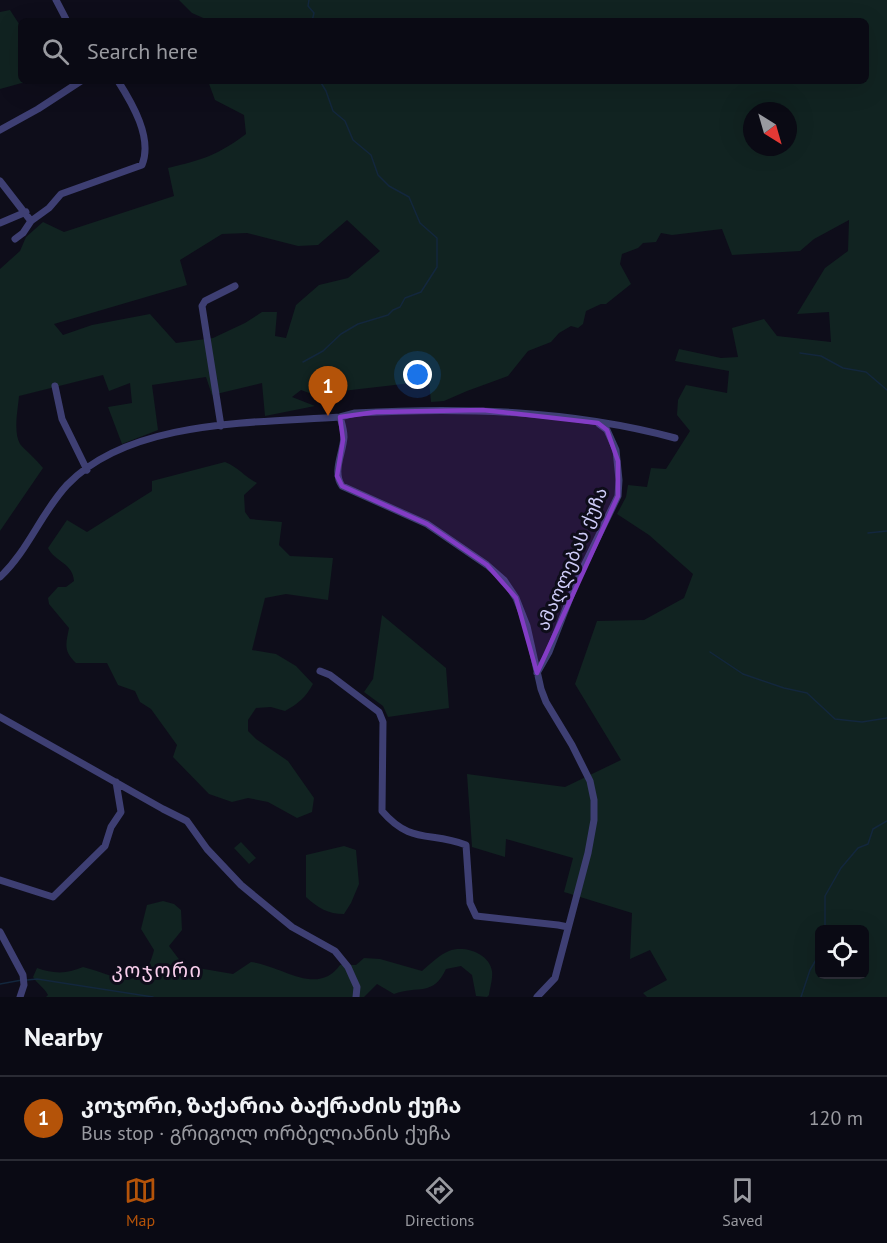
<!DOCTYPE html>
<meta charset="utf-8">
<style>
:root{--surface:#0a0a14;--page:#181822;--text:#f1f3f6;--muted:#999aa0;--line:#2a2b34;--accent:#b45309}
body{margin:0;font-family:"PT Sans","Noto Sans Georgian",sans-serif;background:var(--page);color:var(--text)}
.controls{position:absolute;right:18px;bottom:18px;display:grid;overflow:hidden;border-radius:9px;box-shadow:0 6px 24px #0002}
.controls button{width:54px;height:54px;display:grid;place-items:center;padding:0;border:0;border-bottom:2px solid var(--line);background:var(--surface);color:var(--text);font:30px sans-serif}
.compass{position:absolute;left:743px;top:102px;width:54px;height:54px;border-radius:50%;background:var(--surface);box-shadow:0 6px 24px #0002;rotate:143deg}
.you{position:absolute;left:418px;top:375px;width:21px;height:21px;margin:-15px;border:4px solid #fff;border-radius:50%;background:#1a73e8;box-shadow:0 0 0 9px #1a73e833}
.badge{display:grid;place-items:center;width:39px;height:39px;border-radius:50%;background:var(--accent);color:#fff;font-size:20px;font-weight:700}
.pin{position:absolute;translate:-50% -50px;filter:drop-shadow(0 2px 3px #0008)}
.pin::after{content:'';position:absolute;top:32px;width:21px;height:18px;background:inherit;clip-path:polygon(0 0,100% 0,50% 100%)}
.list{margin:0;padding:0;list-style:none}
h2{display:flex;justify-content:space-between;align-items:center;height:78px;margin:0;padding:0 24px;font-size:26px}
h2 small{font-size:20px;font-weight:400;color:var(--muted)}
.list li{display:grid;grid-template-columns:39px 1fr auto;gap:18px;align-items:center;box-sizing:border-box;height:84px;padding:0 24px;border-top:2px solid var(--line)}
.list b{display:block;font-size:22px;white-space:nowrap}
.list p{margin:0;font-size:20px;white-space:nowrap;color:var(--muted)}
.list em{font-size:20px;font-style:normal;color:var(--muted)}
.icon{flex:none;width:33px;height:33px;fill:none;stroke:currentColor;stroke-width:2;stroke-linecap:round;stroke-linejoin:round}
.map{position:relative;flex:none;width:887px;height:997px;overflow:hidden}
.search{position:absolute;background:var(--surface);box-shadow:0 6px 24px #0002;left:18px;right:18px;top:18px;height:66px;display:flex;align-items:center;gap:15px;box-sizing:border-box;padding:0 21px;border-radius:9px;color:var(--muted);font-size:22px}
.sheet{height:162px;background:var(--surface)}
nav{display:flex;justify-content:space-around;align-items:center;box-sizing:border-box;height:84px;border-top:2px solid var(--line);background:var(--surface);font-size:16px;color:var(--muted)}
nav a{display:grid;justify-items:center;gap:3px}
nav .on{color:var(--accent)}
.map>svg:first-child{display:block}
.green{fill:#112321;fill-rule:evenodd}
.lines{fill:none;stroke-linecap:round;stroke-linejoin:round}
.stream{stroke:#13273d;stroke-width:1.5}
.minor{stroke:#3e3f73;stroke-width:7}
.marked{fill:#833cc5;fill-opacity:0.2;stroke:#833cc5;stroke-width:4.5;stroke-linejoin:round}
.labels{text-anchor:middle;stroke-width:6;stroke-linejoin:round;paint-order:stroke}
.street-label{font-size:18px;fill:#ceccf8;stroke:#0e0d1a}
.neighbourhood-label{font-size:20px;letter-spacing:1.5px;fill:#f9ceec;stroke:#0e0d1a}
</style>
<div class="map">
<svg width="887" height="997" viewBox="0 0 887 997">
<rect width="100%" height="100%" fill="#0e0d1a"/>
<path class="green" d="M179 0H887V997H647L643 993 667 980 650 950 630 959 632 913 564 892 573 858 506 839 505 857 472 847 467 774 565 787 621 760 575 684 597 621 644 620 684 598 693 574 649 535 617 514 626 497 628 485 647 487 651 468 666 469 690 431 677 415 678 400 686 385 727 393 729 371 675 361 679 349 721 358 738 357 732 328 764 319 777 336 831 342 829 312 797 314 825 268 848 251 849 220 814 239 800 251 732 255 722 229 672 235 661 233 656 242 643 243 638 248 622 254 620 264 631 284 606 304H601L586 311 583 324 578 328 571 326 559 333 551 342 528 351 508 376 467 391 444 401 431 402 429 381 334 392 323 398 301 390 292 397 315 406 265 416 262 383 212 395 206 377 152 385 158 430 122 444 108 407 132 403 130 383 109 391 103 375 19 396C18 409 13 432 20 444 25 450 37 460 43 468L0 531V269L20 251 26 237 43 222 64 232 174 196 168 168C202 160 218 155 246 134L244 115 215 100 208 81H866V21H210L192 13ZM752 111H788V147H752ZM347 220 380 251 348 278 319 285 296 305 286 338 275 336 277 312H262L245 323 213 338 176 343 150 314 92 325 63 335 54 324 187 285 180 260 222 234 247 233 298 246 318 245ZM820 930H864V974H820Z
M10 10 21 27V81H29L0 89V12Z
M225 462C238 467 245 477 257 483L244 495 245 512 250 519 282 522 279 545 290 556 333 558 328 600 286 594 265 598 252 650 276 654 296 666 313 684C306 697 298 704 285 711L271 707 256 708 248 720V731L256 739 288 761 314 798 312 812 297 818 268 802 248 798 232 802 209 794 173 757 177 745 151 709 140 702 135 691 118 685 107 663H76C63 651 66 644 69 628L49 604 48 598 58 587H66L74 581C73 563 55 562 48 548L67 520 87 532 152 491V481Z
M382 615 446 668 449 708 388 717 383 706 364 692 373 679Z
M241 842 256 858 249 864 234 848Z
M344 846 356 850 359 884 351 903 344 914C328 914 318 908 306 897V855Z
M163 901 174 904 181 910 182 930 169 946 181 962 192 967 233 974 251 962C283 966 317 997 340 965H356L364 958 380 959 422 971C430 964 439 955 449 951 464 945 489 953 492 971 493 978 490 988 489 995L487 997 476 996 472 975 461 966 446 969C433 997 418 985 394 994L377 984 364 997H46L48 995C44 987 38 985 33 977L37 968C54 974 67 974 83 967 115 975 143 996 154 950L141 929 147 905Z"/>
<g class="lines">
<path class="stream" d="M309 0 308 6 314 13 312 21
M800 353 821 356 843 368 866 372 887 390
M303 362 323 351 341 334 358 324 388 315 393 310 400 307 405 298 421 292 437 267V238L420 223 409 197 389 186 378 175 371 155 353 140 345 121 333 111 326 91 320 81
M868 533 887 531
M710 652 743 674 784 688 807 693 835 719 862 722 887 718
M825 930V896L841 868 858 848 868 844 873 829 887 821
M27 980 37 979 153 997
M0 984 22 980
M801 997 810 970 820 953"/>
<path class="minor" d="M56 0 67 21
M0 130 38 109 81 81
M0 181 31 221 23 233 15 239
M31 221 49 208 61 194 142 165C153 138 132 103 118 81
M0 223 26 212
M55 386 62 419 87 470
M340 417C342 424 344 430 344 437 343 453 332 472 342 486L427 524 487 565 504 580 516 598 527 626 541 689 546 702 572 745 590 781 594 800V820L588 853 555 978 537 997
M221 426 202 306 205 301 235 286
M0 577C28 551 41 513 67 485 130 419 256 423 340 417L355 413C462 407 571 410 675 438
M320 671 330 675 379 712 383 722 382 811C411 845 431 831 466 845L470 903 476 916 558 925 568 927
M537 673 549 652 577 580 618 496 619 480 616 450 607 430 599 424
M0 717 163 809 187 821 207 849 241 885 292 927 335 951 348 967 352 976 357 987 356 997
M0 880 53 897 105 846 111 827 121 812 116 782
M0 932 23 975 24 985 20 997"/>
</g>
<path class="marked" d="M483 410 598 423 607 430 618 461V496L537 673 516 598 487 565 427 524 342 486 337 476 343 440 340 417 376 412Z"/>
<g class="labels">
<g class="street-label">
<text transform="translate(572 559) rotate(-67)" y="6">ამაღლებას ქუჩა</text>
</g>
<g class="neighbourhood-label">
<text x="157" y="977">კოჯორი</text>
</g>
</g>
</svg>
<div class="controls">
<button><svg class="icon" aria-label="locate" viewBox="0 0 24 24"><circle cx="12" cy="12" r="6"/><path d="M12 2v4M12 18v4M2 12h4M18 12h4"/></svg></button>
</div>
<svg class="compass" viewBox="-18 -18 36 36"><path d="M0-13l5 13h-10z" fill="#e53935"/><path d="M0 13l5-13h-10z" fill="#999aa0"/></svg>
<div class="you"></div>
<div class="pin badge" style="left:328px;top:416px">1</div>
<div class="search"><svg class="icon" aria-label="search" viewBox="0 0 24 24"><circle cx="10" cy="10" r="6"/><path d="M15 15l6 6"/></svg>Search here</div>
</div>
<section class="sheet">
<h2>Nearby<small></small></h2>
<ul class="list">
<li><span class="badge">1</span><div><b>კოჯორი, ზაქარია ბაქრაძის ქუჩა</b><p>Bus stop · გრიგოლ ორბელიანის ქუჩა</p></div><em>120 m</em></li>
</ul>
</section>
<nav>
<a class="on"><svg class="icon" aria-label="map" viewBox="0 0 24 24"><path d="M3 6l6-2 6 2 6-2v14l-6 2-6-2-6 2zM9 4v14M15 6v14"/></svg>Map</a>
<a><svg class="icon" aria-label="directions" viewBox="0 0 24 24"><path d="M12 3l9 9-9 9-9-9zM9 14v-3h6M13 9l2 2-2 2"/></svg>Directions</a>
<a><svg class="icon" aria-label="saved" viewBox="0 0 24 24"><path d="M7 4h10v16l-5-4-5 4z"/></svg>Saved</a>
</nav>
